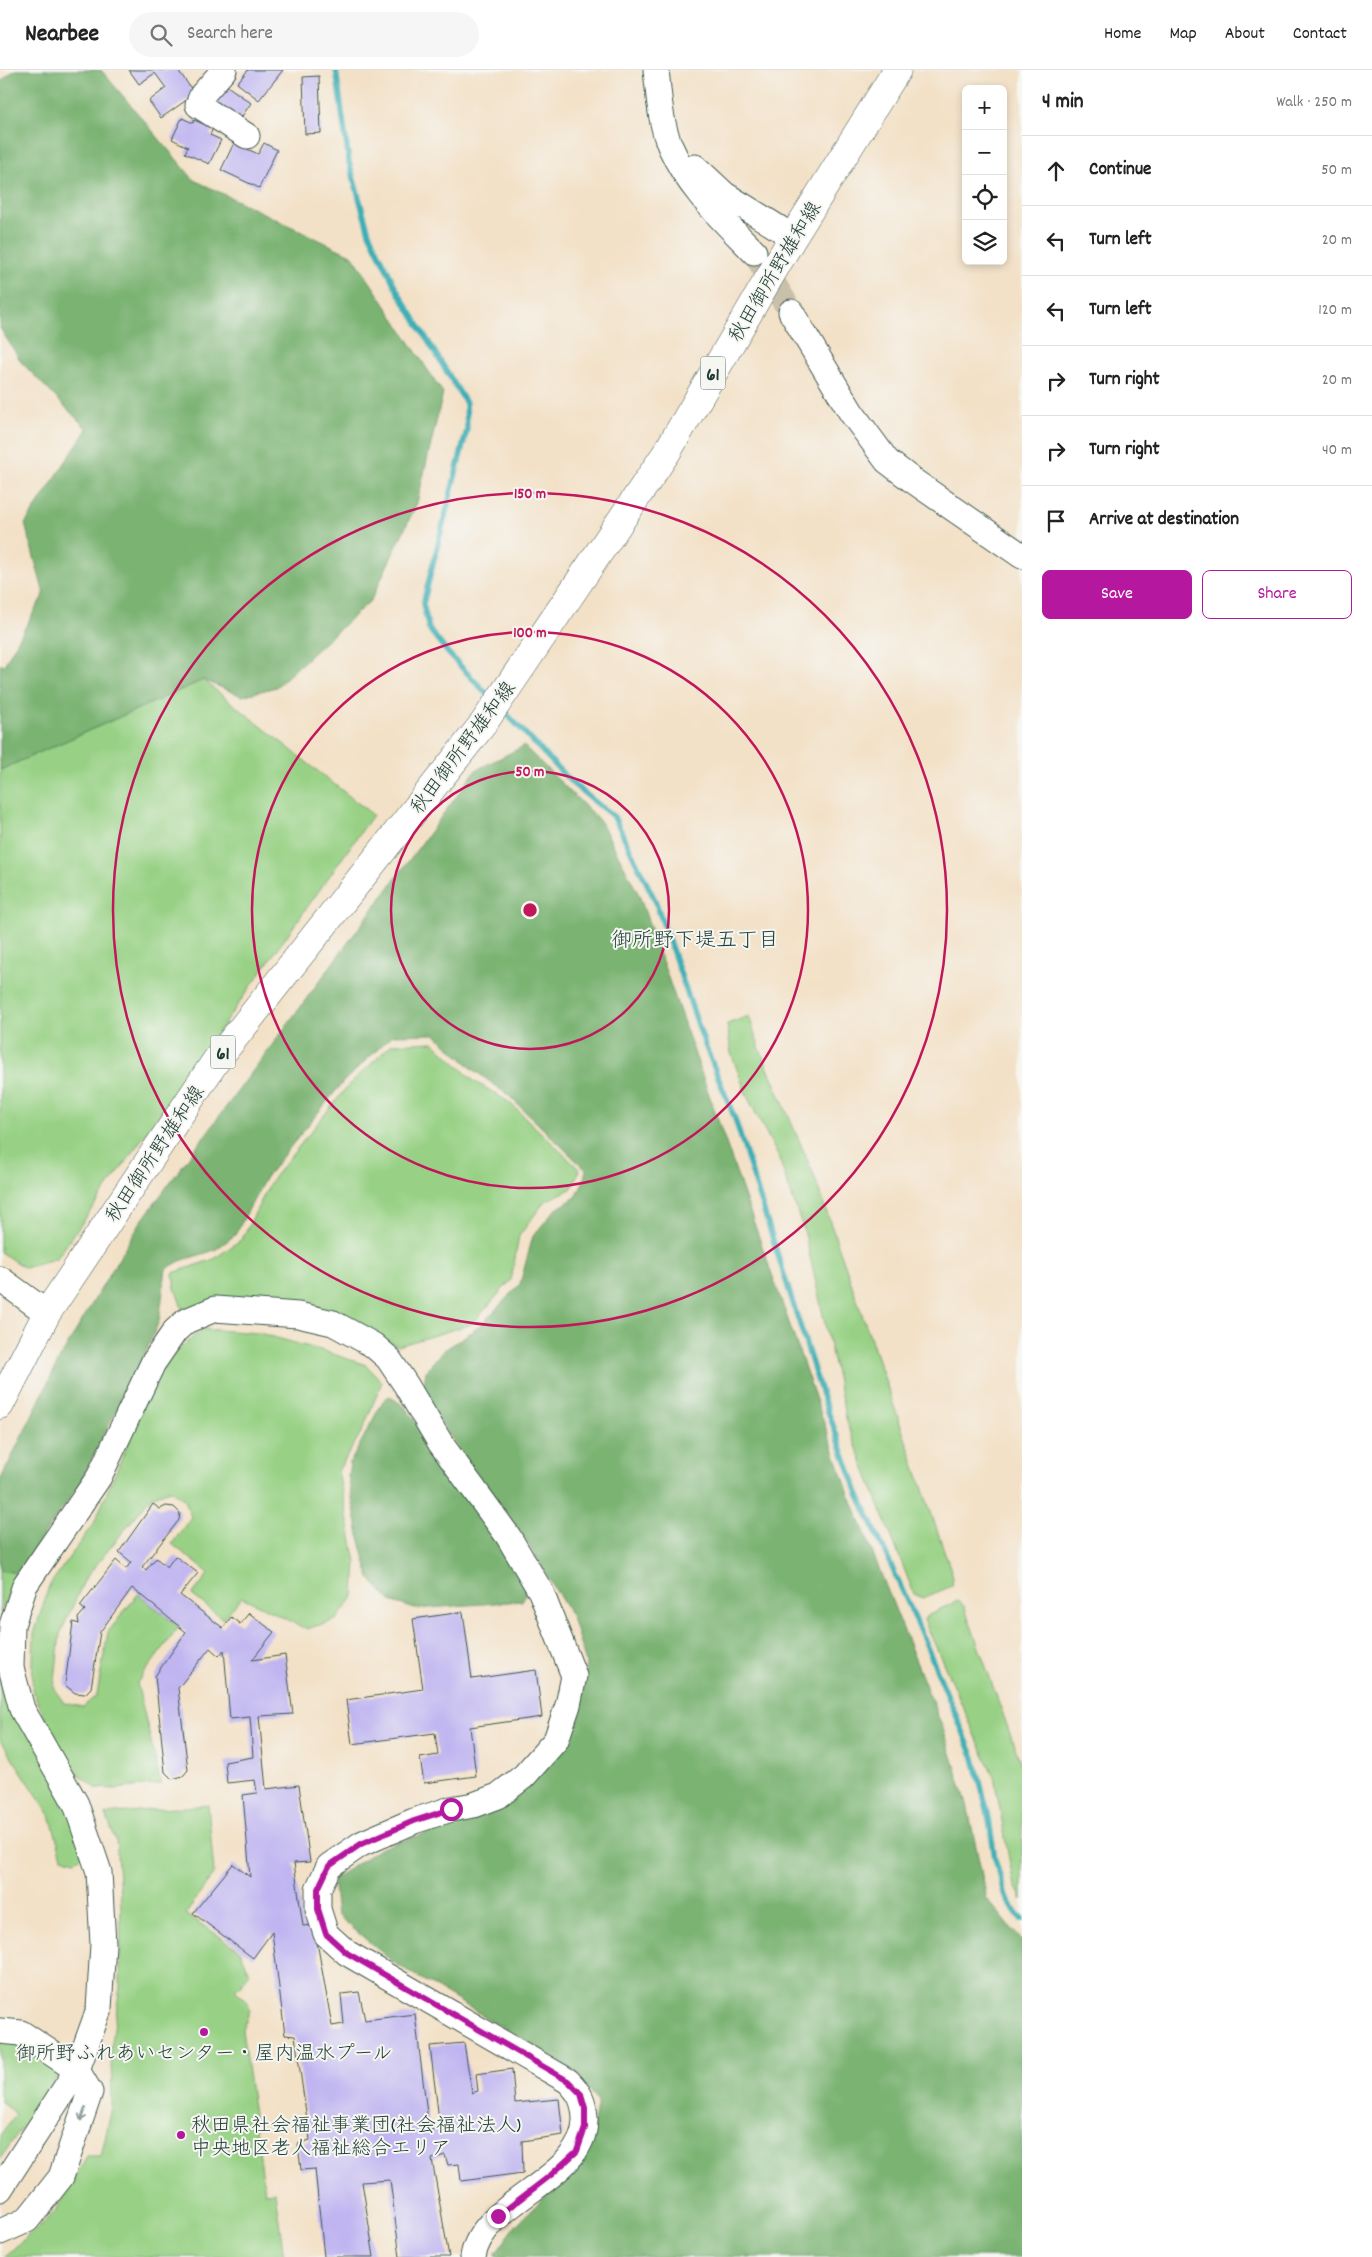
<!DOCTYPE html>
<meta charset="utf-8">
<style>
:root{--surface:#fff;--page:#f6f6f6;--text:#222;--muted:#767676;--line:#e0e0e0;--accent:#b5179e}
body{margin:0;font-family:Dekko,"Klee One",sans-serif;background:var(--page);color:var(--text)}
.controls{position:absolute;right:15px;top:15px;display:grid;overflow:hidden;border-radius:8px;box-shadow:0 2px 8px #0003}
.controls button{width:45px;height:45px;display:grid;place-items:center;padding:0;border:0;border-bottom:1px solid var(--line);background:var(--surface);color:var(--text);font:25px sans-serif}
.stop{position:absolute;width:15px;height:15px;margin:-11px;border:4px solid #b5179e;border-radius:50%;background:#fff}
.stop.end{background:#b5179e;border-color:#fff;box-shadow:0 1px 5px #0008}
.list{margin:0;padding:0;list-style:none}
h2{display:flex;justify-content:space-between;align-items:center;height:65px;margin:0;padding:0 20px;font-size:21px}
h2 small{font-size:16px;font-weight:400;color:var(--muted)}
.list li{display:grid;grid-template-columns:32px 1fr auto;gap:15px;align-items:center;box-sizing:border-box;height:70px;padding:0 20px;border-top:1px solid var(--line)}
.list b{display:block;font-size:19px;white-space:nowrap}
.list em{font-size:16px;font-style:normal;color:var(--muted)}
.actions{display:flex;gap:10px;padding:15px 20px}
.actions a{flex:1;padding:11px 0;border:1px solid var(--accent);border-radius:8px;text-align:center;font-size:18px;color:var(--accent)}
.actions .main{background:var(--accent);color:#fff}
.icon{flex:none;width:28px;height:28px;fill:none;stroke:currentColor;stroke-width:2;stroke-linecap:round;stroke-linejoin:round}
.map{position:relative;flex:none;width:1022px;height:2187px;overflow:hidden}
header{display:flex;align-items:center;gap:30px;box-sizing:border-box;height:70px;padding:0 25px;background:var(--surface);border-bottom:1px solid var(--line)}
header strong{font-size:24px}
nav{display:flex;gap:28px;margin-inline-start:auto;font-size:18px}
.search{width:350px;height:45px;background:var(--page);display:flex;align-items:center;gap:12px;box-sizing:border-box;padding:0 18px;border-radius:28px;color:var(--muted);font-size:19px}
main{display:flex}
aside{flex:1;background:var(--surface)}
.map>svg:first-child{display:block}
.green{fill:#98d185;stroke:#5c875c}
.forest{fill:#7ab372;stroke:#4c7853}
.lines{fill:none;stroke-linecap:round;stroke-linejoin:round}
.stream{stroke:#3eafb6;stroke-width:5.5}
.building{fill:#c0b5f1}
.minor-tunnel{stroke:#c9c0aa;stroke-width:25;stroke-dasharray:25 12;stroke-linecap:butt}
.minor-casing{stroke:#3f564a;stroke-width:27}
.major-casing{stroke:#3f564a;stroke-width:29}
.minor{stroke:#fff;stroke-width:25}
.major{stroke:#fff;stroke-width:28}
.oneway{stroke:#8f9e9a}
.route{stroke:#b5179e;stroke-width:6}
.ring{fill:none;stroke:#c2185b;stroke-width:2.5}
.poi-dot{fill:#b5179e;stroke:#f6f6f2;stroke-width:2}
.labels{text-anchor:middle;stroke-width:4;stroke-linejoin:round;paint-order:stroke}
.shield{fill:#f6f6f2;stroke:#60746d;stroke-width:1}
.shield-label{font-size:19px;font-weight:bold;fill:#1f3d34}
.street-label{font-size:20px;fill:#1f3d34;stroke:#f6f6f2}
.poi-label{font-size:20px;fill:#1f3d34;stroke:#f6f6f2}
.neighbourhood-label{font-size:21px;fill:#1f3d34;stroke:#f6f6f2}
.centre{fill:#c2185b;stroke:#f6f6f2;stroke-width:2.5}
.ring-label{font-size:15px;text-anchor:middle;font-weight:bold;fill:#c2185b;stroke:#f6f6f2;stroke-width:4;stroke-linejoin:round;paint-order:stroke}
</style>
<header>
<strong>Nearbee</strong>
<div class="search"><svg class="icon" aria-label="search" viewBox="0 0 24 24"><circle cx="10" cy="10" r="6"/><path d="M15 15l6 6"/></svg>Search here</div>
<nav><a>Home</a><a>Map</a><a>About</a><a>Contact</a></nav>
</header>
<main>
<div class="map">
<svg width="1022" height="2187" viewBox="0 0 1022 2187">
<rect width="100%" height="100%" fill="#f6f6f2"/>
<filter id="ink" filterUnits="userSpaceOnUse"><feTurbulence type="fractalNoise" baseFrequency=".02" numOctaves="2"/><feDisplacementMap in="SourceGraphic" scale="10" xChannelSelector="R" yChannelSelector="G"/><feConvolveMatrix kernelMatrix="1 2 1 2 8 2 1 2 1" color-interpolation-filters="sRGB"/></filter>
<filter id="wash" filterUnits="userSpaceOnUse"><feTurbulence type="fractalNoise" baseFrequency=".0096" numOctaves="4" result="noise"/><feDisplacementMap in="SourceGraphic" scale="20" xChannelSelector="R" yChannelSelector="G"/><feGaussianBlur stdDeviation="1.12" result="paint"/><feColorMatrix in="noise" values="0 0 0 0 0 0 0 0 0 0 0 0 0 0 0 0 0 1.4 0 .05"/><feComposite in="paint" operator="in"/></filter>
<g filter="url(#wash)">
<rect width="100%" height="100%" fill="#f3e1c7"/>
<path class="green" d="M203 610 373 745 57 1188 25 1198 0 1182V700Z
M749 946 759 977 813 1103 953 1506 952 1516 923 1528 914 1524 847 1353 805 1164 778 1086 747 1026 731 983 727 954Z
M433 972 474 1011 509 1032 580 1100 571 1119 545 1131 519 1166 511 1210 472 1254 398 1276 331 1242 183 1241 175 1218 173 1203 214 1189 242 1169 271 1111 347 1017 392 974Z
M203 1259 259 1263 324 1281 366 1295 382 1312 362 1361 338 1401 356 1492 354 1526 336 1550 306 1559 242 1527 223 1549 192 1525 209 1503 172 1474 191 1447 185 1430 170 1420 151 1427 85 1509 60 1564 54 1619 64 1633 83 1637 97 1625 108 1562 138 1524 179 1557 137 1613 161 1714 115 1719 96 1718 68 1696 32 1620 34 1564 49 1516 95 1451 156 1307 178 1280Z
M0 1500 17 1503 0 1543Z
M958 1531 964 1536 1022 1697V1830L1013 1811 994 1707 924 1550 927 1545Z
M0 1587 73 1745 83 1785 75 1791 62 1787 50 1745 0 1669Z
M208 1735 214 1803 186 1844 240 1880 249 1902 241 1916 235 1920 246 1930 250 1940 242 1960 265 2123 275 2122 284 2187H4L55 2142 87 2086H101L112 2038 111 1979 120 1917 121 1836 116 1770 105 1744Z
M0 1970 25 1974 55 1992 59 2004 0 2089V2065L16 2044 0 2032Z"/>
<path class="forest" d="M15 0H101L194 110 353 186 443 323 417 433 371 530 276 617 242 626 203 610 0 700V595H4L44 524 25 454 87 359 22 293 0 258V12Z
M524 676 601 752 639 825 848 1421 945 1664 967 1734 987 1829 1022 1871V2187H497L496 2183 517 2154 588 2084 598 2031 574 2000 393 1892 337 1845 333 1809 381 1778 486 1744 548 1697 581 1643 586 1593 572 1547 522 1464 459 1380 423 1324 426 1300 443 1281 480 1256 520 1214 533 1166 555 1140 576 1127 583 1112 586 1100 508 1025 474 1000 435 964 393 965 343 1012 266 1107 235 1165 215 1180 180 1191 166 1199 159 1251 145 1284 78 1416 17 1503 0 1500V1411L61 1286 140 1153 476 700Z
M389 1326 404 1336 496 1463 528 1519 522 1531 415 1539 390 1531 370 1509 360 1471 348 1406 350 1393 383 1331Z"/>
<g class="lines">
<path class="stream" d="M336 0 349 92 369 163 398 222 466 333 467 359 423 534 429 559 448 583 491 628
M503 640 573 714 614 747 655 830 705 975 735 1049 822 1325 858 1423 914 1546 974 1688 988 1743 995 1789 1007 1830 1022 1850"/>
</g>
<g id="blocks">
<path class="building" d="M129 0H178L195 24 161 48 149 31 166 18 155 3 139 14Z
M248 0H283L259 30 237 13Z
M319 6 321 63 305 64 303 7Z
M223 13 251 33 238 52 210 32Z
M182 48 193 53 194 50 213 58 210 65 221 70 209 94 185 83 188 77 172 69Z
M234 73 258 84 264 73 277 80 259 118 221 100Z
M153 1434 160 1439 166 1436 174 1437 180 1443 179 1450 142 1497 146 1500 156 1488 167 1497 175 1486 198 1503 180 1525 223 1558 231 1547 240 1554 249 1543 274 1562 252 1590 285 1585 293 1644 259 1646 266 1719 299 1715 310 1792 294 1793 303 1856 314 1855 332 1956 344 1954 341 1924 359 1922 365 1950 415 1944 429 2060 440 2058 430 1976 464 1973 472 2023 478 2021 476 2004 512 1999 515 2033 559 2029 563 2065 522 2071 523 2103 461 2111 459 2094 448 2095 445 2085 432 2089 449 2187H400L390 2110 362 2112 374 2187H324L315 2099 301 2100 298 2074 310 2070 295 1966 285 1965 272 1862 253 1888 193 1843 233 1794 250 1807 243 1725 257 1723 255 1710 227 1713 225 1692 253 1687 250 1647 230 1649 224 1580 219 1586 210 1578 178 1618 188 1700 183 1706 172 1709 165 1702 155 1606 186 1562 132 1518 100 1562 91 1618 85 1624 75 1623 65 1615 73 1552 79 1554 78 1548 85 1540 80 1536 116 1490 126 1499 131 1492 119 1482Z
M463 1542 472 1609 536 1600 542 1647 470 1657 476 1706 424 1713 420 1688 438 1685 435 1663 352 1674 346 1630 423 1619 413 1549Z"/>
</g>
</g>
<g filter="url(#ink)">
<use href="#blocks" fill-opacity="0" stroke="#3f564a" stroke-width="1"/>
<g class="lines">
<path class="minor-tunnel" d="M754 182 791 242"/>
<defs>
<path id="minor" d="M224 0 202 25 198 35 247 66
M656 0C659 25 660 52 670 76 688 118 723 150 754 182
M695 97 724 124 793 167
M791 242 851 342 887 391 912 410 1022 486
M0 1209 47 1243
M0 1961 21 1963 77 2000 90 2022 61 2107 27 2150 0 2162
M0 2119 77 2000 99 1939 103 1874 99 1802 76 1734 22 1639 11 1598 12 1555 25 1515 99 1407 153 1293 175 1261 186 1251 215 1239 298 1245 333 1253 373 1275 388 1288 406 1315 441 1374 508 1466 541 1522 574 1606 568 1635 556 1670 524 1706 498 1726 474 1735 451 1739 414 1751 361 1774 329 1796 318 1819V1839L326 1864 347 1883 568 2011C580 2023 584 2031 585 2048 587 2110 482 2129 473 2187"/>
<path id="major" d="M0 1335 47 1243 215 992 483 654 667 382 793 167 897 0"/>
</defs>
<use href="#minor" class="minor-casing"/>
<use href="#major" class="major-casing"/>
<use href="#minor" class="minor"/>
<use href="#major" class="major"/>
</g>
<defs><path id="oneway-shaft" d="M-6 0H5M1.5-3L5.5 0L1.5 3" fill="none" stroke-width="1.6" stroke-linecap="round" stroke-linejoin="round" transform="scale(1.25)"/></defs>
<use class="oneway" href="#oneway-shaft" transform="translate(83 2044) rotate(109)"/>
</g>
<g class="lines" filter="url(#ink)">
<path class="route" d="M451 1739 414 1751 361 1774 329 1796 318 1819V1839L326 1864 347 1883 568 2011 581 2024 585 2038V2058L577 2081 551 2105 498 2146"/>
</g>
<g class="ring">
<circle cx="530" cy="840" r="139"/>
<circle cx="530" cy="840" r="278"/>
<circle cx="530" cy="840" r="417"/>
</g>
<g class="poi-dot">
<circle cx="204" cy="1962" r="5"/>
<circle cx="181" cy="2065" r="5"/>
</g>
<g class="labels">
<g class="shield">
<rect x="700.5" y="286.5" width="25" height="33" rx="4"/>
<rect x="210.5" y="965.5" width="25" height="33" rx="4"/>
</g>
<g class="shield-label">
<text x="713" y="310">61</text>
<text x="223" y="989">61</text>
</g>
<g class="street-label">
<text transform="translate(774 201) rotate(-59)" y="7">秋田御所野雄和線</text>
<text transform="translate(462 677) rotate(-53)" y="7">秋田御所野雄和線</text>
<text transform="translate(154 1083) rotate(-56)" y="7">秋田御所野雄和線</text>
</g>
<g class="poi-label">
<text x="204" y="1989">御所野ふれあいセンター・屋内温水プール</text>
<text x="191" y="2061" text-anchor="start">秋田県社会福祉事業団(社会福祉法人)<tspan x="191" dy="23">中央地区老人福祉総合エリア</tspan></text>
</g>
<g class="neighbourhood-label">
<text x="695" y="876">御所野下堤五丁目</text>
</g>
</g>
<circle cx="530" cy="840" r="8" class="centre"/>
<g class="ring-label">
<text x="530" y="428">150 m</text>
<text x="530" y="567">100 m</text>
<text x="530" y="706">50 m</text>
</g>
</svg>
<div class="controls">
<button>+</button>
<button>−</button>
<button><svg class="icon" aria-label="locate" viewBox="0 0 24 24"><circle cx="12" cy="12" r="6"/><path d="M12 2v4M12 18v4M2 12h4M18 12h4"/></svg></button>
<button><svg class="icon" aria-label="layers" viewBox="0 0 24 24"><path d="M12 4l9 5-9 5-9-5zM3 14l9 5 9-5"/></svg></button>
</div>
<div class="stop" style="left:451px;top:1739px"></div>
<div class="stop end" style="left:498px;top:2146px"></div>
</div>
<aside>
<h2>4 min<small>Walk · 250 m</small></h2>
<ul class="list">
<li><svg class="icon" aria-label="ahead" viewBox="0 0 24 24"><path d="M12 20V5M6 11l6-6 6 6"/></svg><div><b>Continue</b></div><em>50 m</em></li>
<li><svg class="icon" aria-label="left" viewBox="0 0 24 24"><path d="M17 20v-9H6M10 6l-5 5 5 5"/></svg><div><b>Turn left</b></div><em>20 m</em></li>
<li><svg class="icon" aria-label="left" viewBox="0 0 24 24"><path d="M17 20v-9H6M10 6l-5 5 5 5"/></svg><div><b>Turn left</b></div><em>120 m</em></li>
<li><svg class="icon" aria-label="right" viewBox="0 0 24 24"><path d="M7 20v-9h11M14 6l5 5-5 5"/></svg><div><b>Turn right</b></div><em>20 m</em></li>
<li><svg class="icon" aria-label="right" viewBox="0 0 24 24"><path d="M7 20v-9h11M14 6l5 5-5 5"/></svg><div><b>Turn right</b></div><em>40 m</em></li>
<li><svg class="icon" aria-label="arrive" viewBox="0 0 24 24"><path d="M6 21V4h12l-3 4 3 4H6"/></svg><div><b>Arrive at destination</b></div></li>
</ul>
<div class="actions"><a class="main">Save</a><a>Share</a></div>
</aside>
</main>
